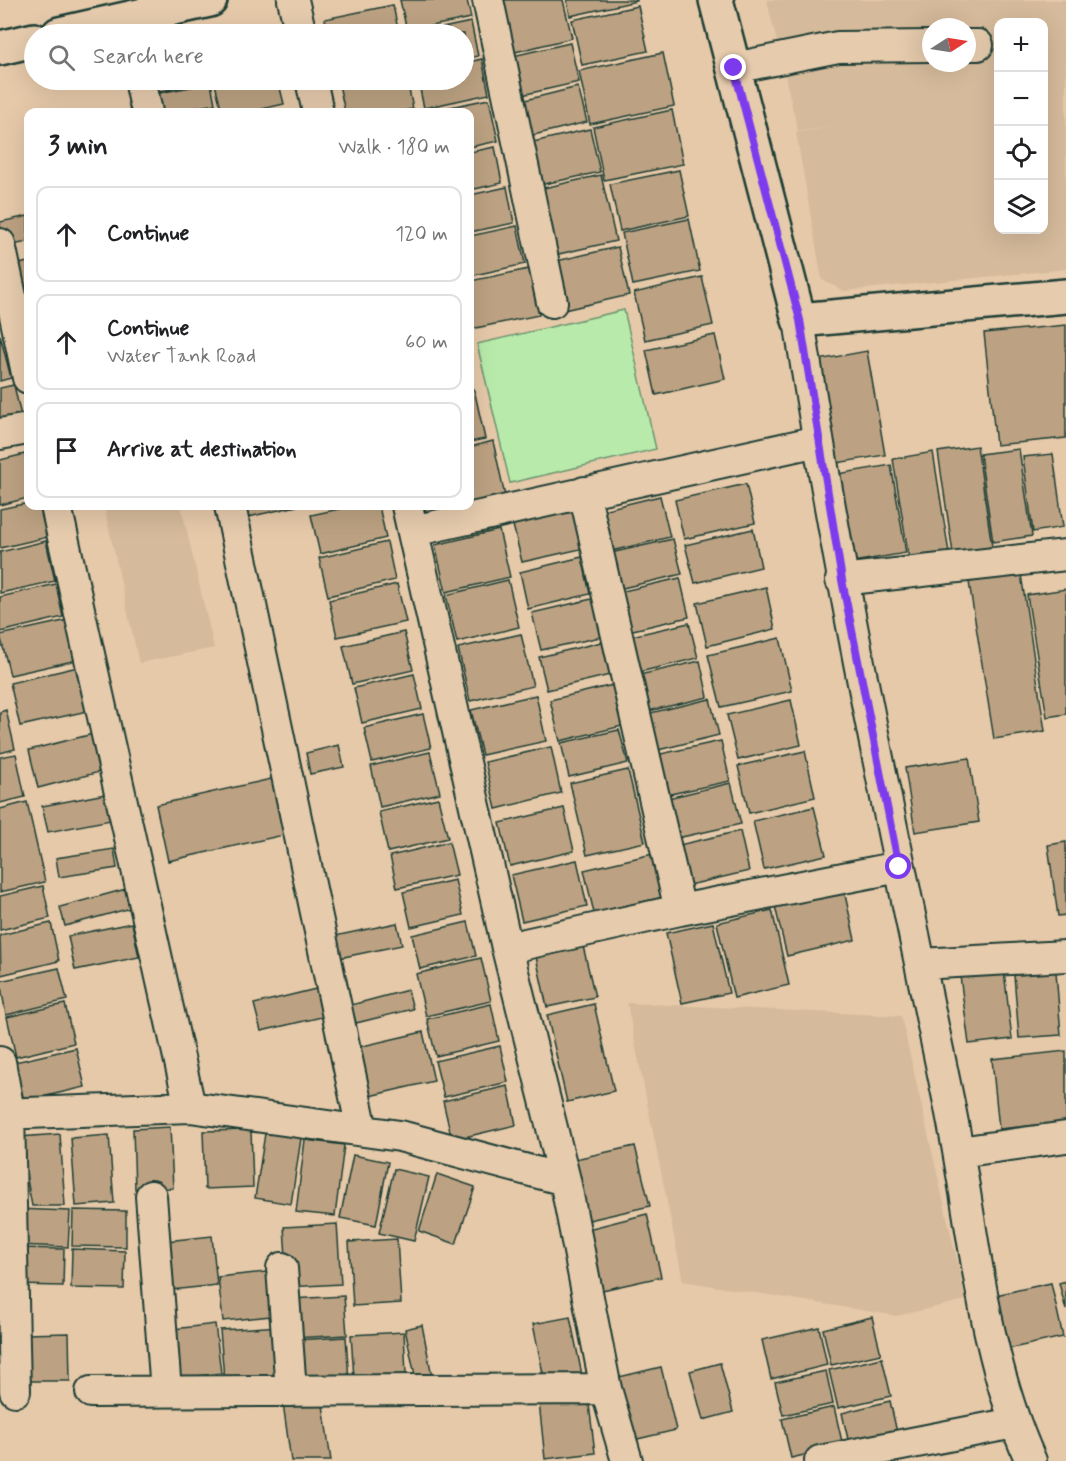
<!DOCTYPE html>
<meta charset="utf-8">
<style>
:root{--surface:#fff;--page:#f6f6f6;--text:#202124;--muted:#757577;--line:#e0e0e0}
body{margin:0;font-family:Mynerve,sans-serif;background:var(--page);color:var(--text)}
.controls{position:absolute;right:18px;top:18px;display:grid;overflow:hidden;border-radius:12px;box-shadow:0 6px 24px #0002}
.controls button{width:54px;height:54px;display:grid;place-items:center;padding:0;border:0;border-bottom:2px solid var(--line);background:var(--surface);color:var(--text);font:30px sans-serif}
.compass{position:absolute;left:922px;top:18px;width:54px;height:54px;border-radius:50%;background:var(--surface);box-shadow:0 6px 24px #0002;rotate:78deg}
.stop{position:absolute;width:18px;height:18px;margin:-14px;border:4px solid #7c3aed;border-radius:50%;background:#fff}
.stop.end{background:#7c3aed;border-color:#fff;box-shadow:0 2px 6px #0008}
.list{margin:0;padding:0;list-style:none}
h2{display:flex;justify-content:space-between;align-items:center;height:78px;margin:0;padding:0 24px;font-size:26px}
h2 small{font-size:20px;font-weight:400;color:var(--muted)}
.list li{display:grid;grid-template-columns:39px 1fr auto;gap:18px;align-items:center;box-sizing:border-box;height:96px;margin:0 12px 12px;padding:0 12px;border:2px solid var(--line);border-radius:12px}
.list b{display:block;font-size:22px;white-space:nowrap}
.list p{margin:0;font-size:20px;white-space:nowrap;color:var(--muted)}
.list em{font-size:20px;font-style:normal;color:var(--muted)}
.icon{flex:none;width:33px;height:33px;fill:none;stroke:currentColor;stroke-width:2;stroke-linecap:round;stroke-linejoin:round}
.map{position:relative;flex:none;width:1066px;height:1461px;overflow:hidden}
.search{position:absolute;background:var(--surface);box-shadow:0 6px 24px #0002;left:24px;top:24px;width:450px;height:66px;display:flex;align-items:center;gap:15px;box-sizing:border-box;padding:0 21px;border-radius:33px;color:var(--muted);font-size:22px}
.panel{position:absolute;background:var(--surface);box-shadow:0 6px 24px #0002;left:24px;top:108px;width:450px;height:402px;border-radius:12px}
.map>svg:first-child{display:block}
.built{fill:#d5ba9b;fill-rule:evenodd}
.green{fill:#b8ebab;stroke:#6c9470;stroke-width:1.5}
.building{fill:#bca282;stroke:#1f3d34;stroke-width:1.5}
.lines{fill:none;stroke-linecap:round;stroke-linejoin:round}
.minor-casing{stroke:#1f3d34;stroke-width:34}
.tertiary-casing{stroke:#1f3d34;stroke-width:38}
.minor{stroke:#e6cbad;stroke-width:30}
.tertiary{stroke:#e6cbad;stroke-width:33}
.route{stroke:#7c3aed;stroke-width:8}
</style>
<div class="map">
<svg width="1066" height="1461" viewBox="0 0 1066 1461">
<rect width="100%" height="100%" fill="#e6c9a9"/>
<filter id="ink" filterUnits="userSpaceOnUse"><feTurbulence type="fractalNoise" baseFrequency=".0167" numOctaves="2"/><feDisplacementMap in="SourceGraphic" scale="12" xChannelSelector="R" yChannelSelector="G"/><feConvolveMatrix kernelMatrix="1 2 1 2 8 2 1 2 1" color-interpolation-filters="sRGB"/></filter>
<g filter="url(#ink)">
<path class="built" d="M767 0H1066V269L844 291 822 280 796 132 838 127 798 131ZM998 22H1044V230H998ZM931 27H967V63H931Z
M104 506H181L214 648 139 663Z
M627 1003 901 1016 966 1300 897 1316 683 1281Z"/>
<path class="green" d="M624 310 656 449 510 483 477 344Z"/>
<path class="building" d="M400 0H467L471 18 407 31Z
M494 0H563L572 38 507 54Z
M567 0H637V1L570 16Z
M393 5 399 34H328L325 19Z
M638 6 648 51 582 65 572 20Z
M471 22 478 56 464 59V34H414Z
M265 23 268 34H215Z
M570 43 579 82 513 97 504 58Z
M663 53 674 106 590 124 579 71Z
M482 59 489 94 424 108 418 80H464V63Z
M145 80H209V81L148 94Z
M214 80H278L284 104 249 112H222Z
M338 80H407L413 109 396 112H345Z
M211 83 215 104 171 112H152L149 95Z
M578 87 587 122 521 138 513 103Z
M489 99 498 141 470 147V112H426Z
M217 106 218 112H184Z
M672 110 683 164 604 180 593 127Z
M590 129 600 172 530 187 520 145Z
M495 147 502 183 470 190V152Z
M679 170 689 216 620 231 610 184Z
M601 175 616 241 550 256 535 190Z
M507 187 514 223 470 232V195Z
M28 216V242L2 247 0 222Z
M689 219 700 271 633 285 622 233Z
M517 226 525 264 470 276V236Z
M618 247 629 295 564 310 552 262Z
M28 262V287L15 290 10 266Z
M529 269 539 315 471 329 470 281Z
M702 277 713 325 645 340 634 293Z
M1066 325V438L996 445 984 333Z
M0 335 11 378 0 381Z
M715 335 725 379 656 395 646 350Z
M867 351 885 455 837 463 818 360Z
M14 385 23 425 0 430V388Z
M474 389 485 439 470 442V390Z
M493 441 505 496 470 504V447Z
M977 446 992 547 953 553 938 452Z
M1019 449 1032 536 993 542 980 454Z
M933 452 949 553 909 559 893 459Z
M25 454 28 471V498L0 505V460Z
M1053 454 1063 527 1033 532 1023 457Z
M891 465 906 553 853 562 837 474Z
M746 484 755 523 684 539 675 500Z
M660 496 670 537 607 552 598 511Z
M28 503V506H40L48 537 0 548V509Z
M242 506H297L244 518Z
M353 506H379L386 538 320 554 311 515Z
M424 506H462L426 513Z
M575 510 585 548 522 562 513 525Z
M753 529 761 567 695 583 685 545Z
M499 530 510 577 446 592 435 545Z
M673 539 682 574 614 590 606 554Z
M46 541 55 581 0 593V552Z
M387 542 395 580 328 596 319 558Z
M582 557 590 594 528 609 520 572Z
M1021 574 1045 731 994 739 969 582Z
M680 578 689 617 624 632 615 593Z
M508 580 519 627 457 642 446 595Z
M56 584 63 617 0 632V597Z
M397 584 406 622 337 637 329 600Z
M766 587 775 629 707 646 697 603Z
M1066 589V714L1047 717 1027 595Z
M596 598 605 636 541 650 532 613Z
M68 620 77 660 10 675 0 635Z
M689 623 698 658 635 673 627 637Z
M404 632 413 670 352 684 343 646Z
M521 634 533 686 470 701 458 648Z
M780 638 792 691 721 707 708 655Z
M602 642 610 675 547 690 539 657Z
M700 661 708 697 644 712 635 676Z
M82 666 92 710 20 726 10 683Z
M414 674 422 709 362 723 354 688Z
M613 685 622 726 560 741 550 700Z
M536 695 546 741 482 755 471 710Z
M710 699 719 735 654 751 646 714Z
M791 700 801 745 738 760 727 715Z
M6 710 15 749 0 753V712Z
M423 714 431 748 372 762 364 728Z
M619 730 628 763 569 777 561 743Z
M93 734 103 771 38 788 29 750Z
M721 741 730 781 666 795 656 755Z
M339 745 344 767 310 774 306 753Z
M551 747 561 793 496 809 485 762Z
M805 751 815 797 749 813 738 766Z
M430 752 440 793 380 807 371 766Z
M16 754 25 797 0 803V757Z
M969 758 979 822 915 832 905 768Z
M628 770 645 842 587 855 570 783Z
M280 777 292 833 168 861 156 805Z
M731 783 741 824 677 838 668 798Z
M111 793 116 819 48 832 42 806Z
M438 798 448 838 388 852 379 812Z
M27 802 45 882 0 892V809Z
M814 807 826 855 764 869 753 821Z
M564 808 574 851 510 866 500 823Z
M740 831 749 871 689 885 679 845Z
M449 842 457 875 397 888 390 856Z
M1066 842V915L1058 916 1048 845Z
M114 849 117 868 59 877 56 858Z
M653 854 663 897 594 913 584 870Z
M577 860 587 906 522 921 511 875Z
M455 880 463 915 411 927 403 892Z
M43 886 50 918 0 930V896Z
M843 886 855 940 787 956 774 902Z
M126 889 131 908 65 926 60 907Z
M772 910 789 985 734 998 717 923Z
M468 922 476 956 420 969 412 935Z
M51 923 59 961 1 975 0 935Z
M132 923 139 957 75 970 68 936Z
M397 923 402 945 334 959 330 937Z
M713 923 729 993 682 1003 666 933Z
M583 946 595 997 547 1007 536 957Z
M481 958 491 1001 426 1016 416 974Z
M59 968 67 1000 6 1015 0 981Z
M1004 971 1012 1039 969 1044 960 976Z
M1056 972 1061 1035 1019 1038 1014 975Z
M320 988 326 1016 261 1031 254 1004Z
M408 990 413 1009 356 1023 351 1005Z
M65 1004 74 1043 16 1057 7 1017Z
M491 1004 499 1041 436 1056 427 1019Z
M594 1004 614 1091 567 1102 547 1015Z
M423 1032 434 1081 365 1097 354 1048Z
M500 1046 508 1082 444 1097 435 1061Z
M76 1048 85 1087 24 1101 15 1062Z
M1066 1051V1122L999 1129 992 1059Z
M508 1086 516 1125 452 1140 443 1101Z
M170 1127 173 1188 135 1189 133 1129Z
M266 1127 302 1132 291 1204 255 1198Z
M251 1130 253 1187 205 1189 203 1131Z
M60 1134 65 1206H32L19 1137Z
M109 1135 114 1203 76 1206 71 1138Z
M305 1140 344 1145 335 1216 296 1212Z
M635 1146 650 1206 589 1220 575 1159Z
M353 1155 388 1162 376 1225 340 1218Z
M394 1169 429 1177 414 1241 379 1233Z
M437 1174 475 1187 456 1244 419 1231Z
M17 1209 70 1211 68 1247 16 1245Z
M73 1210 126 1211V1247L72 1246Z
M647 1214 661 1277 602 1290 588 1229Z
M337 1224 341 1284 288 1287 284 1227Z
M212 1236 217 1285 162 1291 157 1242Z
M397 1239 401 1303 353 1306 349 1242Z
M16 1248 64 1249 63 1286 15 1285Z
M72 1249 125 1251 124 1289 71 1288Z
M275 1271 280 1315 223 1321 218 1277Z
M1066 1281V1310L1059 1283Z
M1051 1283 1063 1337 1003 1350 991 1296Z
M344 1296 347 1335 293 1338 291 1299Z
M570 1317 582 1375 545 1383 533 1324Z
M872 1317 881 1354 831 1365 823 1329Z
M215 1324 221 1373 172 1379 166 1330Z
M422 1325 432 1376 416 1380 405 1329Z
M280 1326 283 1374 224 1378 220 1330Z
M819 1327 827 1365 771 1379 762 1340Z
M404 1332 406 1375 354 1378 351 1335Z
M69 1333 70 1381H26L25 1334Z
M346 1337 349 1381 297 1384 295 1340Z
M882 1358 891 1396 838 1408 829 1370Z
M720 1363 733 1412 703 1420 690 1371Z
M661 1367 676 1430 629 1441 615 1378Z
M826 1371 833 1404 783 1415 775 1382Z
M588 1396 595 1453 545 1459 539 1402Z
M322 1398 331 1461H291L283 1403Z
M890 1401 898 1437 850 1448 842 1413Z
M834 1407 843 1446 791 1458 782 1419Z"/>
<g class="lines">
<defs>
<path id="minor" d="M293 0 301 34
M488 0 552 302
M967 45H978
M734 68 838 47 931 46
M140 80 147 112
M311 80 318 112
M0 244 28 378
M799 320C839 583 895 842 949 1103 974 1223 980 1348 1031 1461
M0 434 28 429
M584 492 680 910
M56 506 190 1107
M230 506 362 1130
M407 506 507 948 565 1180 606 1389 627 1461
M413 531 818 441
M841 580 1066 555
M507 948 680 910 899 867
M920 964 1066 956
M0 1062 9 1112 15 1391
M0 1114 190 1107 400 1136 565 1180
M959 1152 1066 1137
M151 1196 166 1391
M282 1268 291 1391
M91 1392 606 1389
M820 1461 1014 1423"/>
<path id="tertiary" d="M716 0 799 320 1066 296
M59 34 210 0
M0 48 34 40"/>
</defs>
<use href="#minor" class="minor-casing"/>
<use href="#tertiary" class="tertiary-casing"/>
<use href="#minor" class="minor"/>
<use href="#tertiary" class="tertiary"/>
</g>
</g>
<g class="lines" filter="url(#ink)">
<path class="route" d="M734 68 800 320 842 580 899 867"/>
</g>
</svg>
<div class="controls">
<button>+</button>
<button>−</button>
<button><svg class="icon" aria-label="locate" viewBox="0 0 24 24"><circle cx="12" cy="12" r="6"/><path d="M12 2v4M12 18v4M2 12h4M18 12h4"/></svg></button>
<button><svg class="icon" aria-label="layers" viewBox="0 0 24 24"><path d="M12 4l9 5-9 5-9-5zM3 14l9 5 9-5"/></svg></button>
</div>
<svg class="compass" viewBox="-18 -18 36 36"><path d="M0-13l5 13h-10z" fill="#e53935"/><path d="M0 13l5-13h-10z" fill="#757577"/></svg>
<div class="stop" style="left:899px;top:867px"></div>
<div class="stop end" style="left:734px;top:68px"></div>
<div class="search"><svg class="icon" aria-label="search" viewBox="0 0 24 24"><circle cx="10" cy="10" r="6"/><path d="M15 15l6 6"/></svg>Search here</div>
<section class="panel">
<h2>3 min<small>Walk · 180 m</small></h2>
<ul class="list">
<li><svg class="icon" aria-label="ahead" viewBox="0 0 24 24"><path d="M12 20V5M6 11l6-6 6 6"/></svg><div><b>Continue</b></div><em>120 m</em></li>
<li><svg class="icon" aria-label="ahead" viewBox="0 0 24 24"><path d="M12 20V5M6 11l6-6 6 6"/></svg><div><b>Continue</b><p>Water Tank Road</p></div><em>60 m</em></li>
<li><svg class="icon" aria-label="arrive" viewBox="0 0 24 24"><path d="M6 21V4h12l-3 4 3 4H6"/></svg><div><b>Arrive at destination</b></div></li>
</ul>
</section>
</div>
